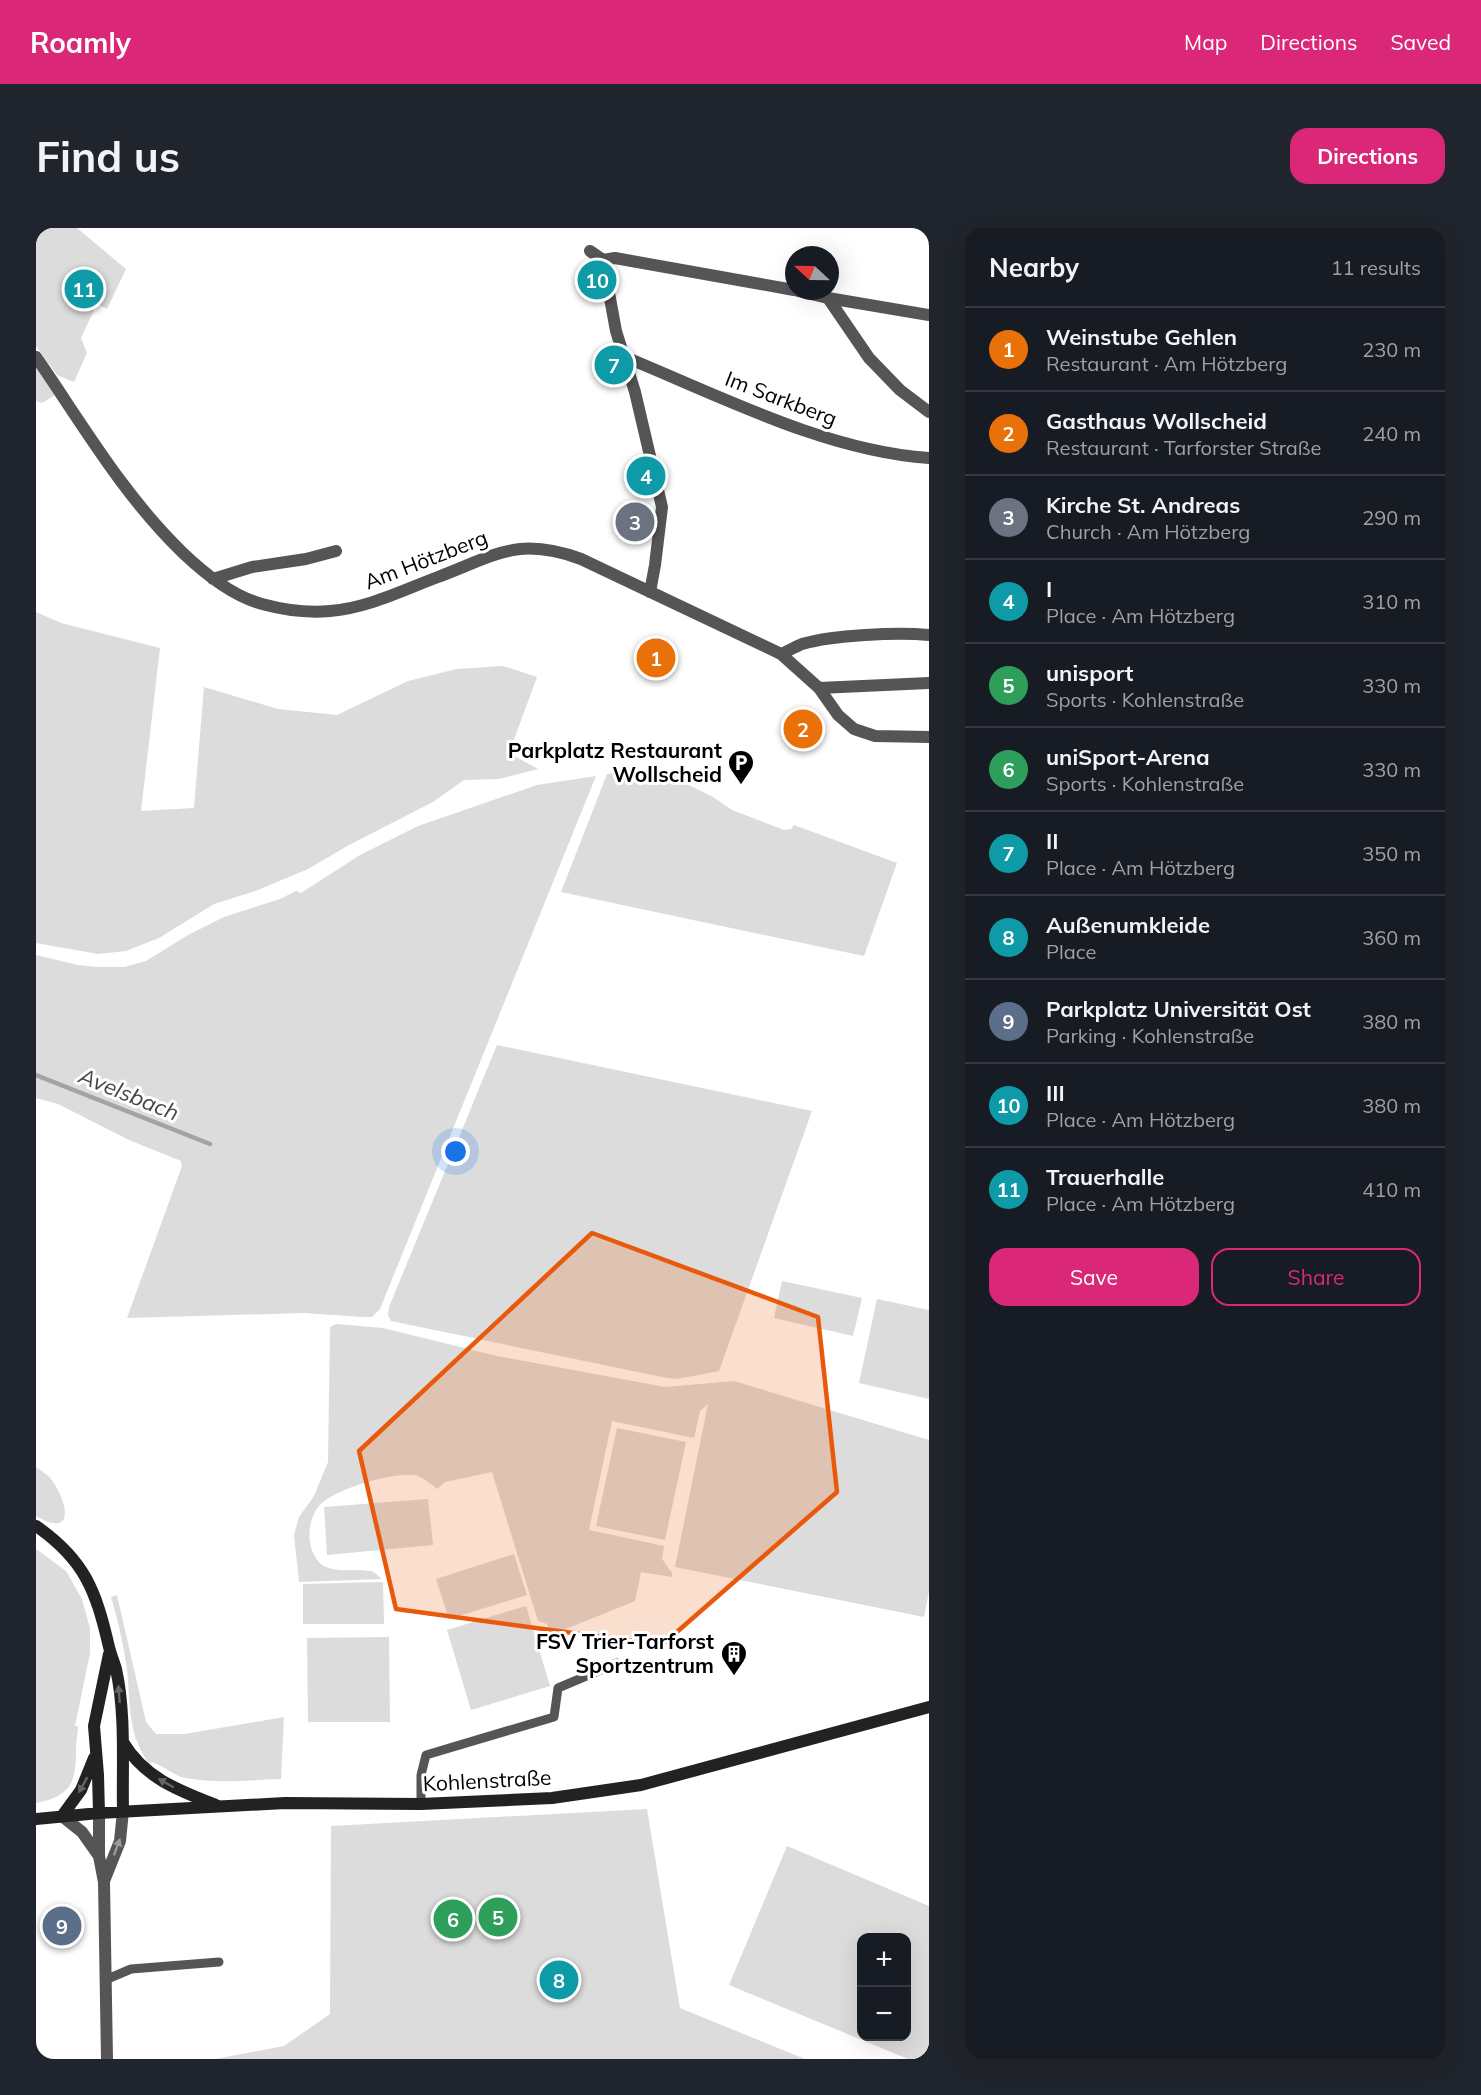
<!DOCTYPE html>
<meta charset="utf-8">
<style>
:root{--surface:#171b24;--page:#20242c;--text:#f1f3f6;--muted:#9ea1a6;--line:#363941;--accent:#db2777}
body{margin:0;font-family:Mulish,sans-serif;background:var(--page);color:var(--text)}
.controls{position:absolute;right:18px;bottom:18px;display:grid;overflow:hidden;border-radius:12px;box-shadow:0 6px 24px #0002}
.controls button{width:54px;height:54px;display:grid;place-items:center;padding:0;border:0;border-bottom:2px solid var(--line);background:var(--surface);color:var(--text);font:30px sans-serif}
.compass{position:absolute;left:749px;top:18px;width:54px;height:54px;border-radius:50%;background:var(--surface);box-shadow:0 6px 24px #0002;rotate:292deg}
.you{position:absolute;left:420px;top:924px;width:21px;height:21px;margin:-15px;border:4px solid #fff;border-radius:50%;background:#1a73e8;box-shadow:0 0 0 9px #1a73e833}
.badge{display:grid;place-items:center;width:39px;height:39px;border-radius:50%;background:var(--accent);color:#fff;font-size:20px;font-weight:700}
.pin{position:absolute;translate:-50% -50%;border:3px solid #fff;box-shadow:0 2px 6px #0006}
.list{margin:0;padding:0;list-style:none}
h2{display:flex;justify-content:space-between;align-items:center;height:78px;margin:0;padding:0 24px;font-size:26px}
h2 small{font-size:20px;font-weight:400;color:var(--muted)}
.list li{display:grid;grid-template-columns:39px 1fr auto;gap:18px;align-items:center;box-sizing:border-box;height:84px;padding:0 24px;border-top:2px solid var(--line)}
.list b{display:block;font-size:22px;white-space:nowrap}
.list p{margin:0;font-size:20px;white-space:nowrap;color:var(--muted)}
.list em{font-size:20px;font-style:normal;color:var(--muted)}
.actions{display:flex;gap:12px;padding:18px 24px}
.actions a{flex:1;padding:14px 0;border:2px solid var(--accent);border-radius:18px;text-align:center;font-size:21px;color:var(--accent)}
.actions .main{background:var(--accent);color:#fff}
.map{position:relative;flex:none;width:893px;height:1831px;overflow:hidden;border-radius:18px}
header{display:flex;align-items:center;gap:36px;box-sizing:border-box;height:84px;padding:0 30px;background:var(--accent);color:#fff}
header strong{font-size:28px}
nav{display:flex;gap:33px;margin-inline-start:auto;font-size:21px}
.intro{display:flex;align-items:center;justify-content:space-between;box-sizing:border-box;height:144px;padding:0 36px}
h1{margin:0;font-size:42px}
.button{padding:15px 27px;border-radius:18px;background:var(--accent);color:#fff;font-size:21px;font-weight:700}
main{display:flex;gap:36px;padding:0 36px}
aside{flex:1;background:var(--surface);border-radius:18px;box-shadow:0 6px 24px #0002}
.map>svg:first-child{display:block}
.green{fill:#dcdcdc;fill-rule:evenodd}
.lines{fill:none;stroke-linecap:round;stroke-linejoin:round}
.stream{stroke:#a3a3a3;stroke-width:4.5}
.service{stroke:#555;stroke-width:9}
.minor{stroke:#555;stroke-width:12}
.secondary{stroke:#222;stroke-width:12}
.oneway{fill:#646464}
.oneway2{fill:#999}
.marked{fill:#e8590c;fill-opacity:0.2;stroke:#e8590c;stroke-width:4.5;stroke-linejoin:round}
.labels{text-anchor:middle;stroke-width:6;stroke-linejoin:round;paint-order:stroke}
.street-label{font-size:21px;fill:#000;stroke:#fff}
.poi-label{font-size:21px;font-weight:bold;fill:#000;stroke:#fff;text-anchor:end}
.water-label{font-size:22px;font-style:italic;fill:#444;stroke:#fff}
</style>
<header>
<strong>Roamly</strong>
<nav><a>Map</a><a>Directions</a><a>Saved</a></nav>
</header>
<div class="intro"><h1>Find us</h1><a class="button">Directions</a></div>
<main>
<div class="map">
<svg width="893" height="1831" viewBox="0 0 893 1831">
<rect width="100%" height="100%" fill="#fff"/>
<path class="green" d="M0 0H41L90 41 71 81 61 76 45 110 51 125 38 154 21 147 0 118Z
M0 139 19 167 6 175 0 173Z
M0 384 25 395 124 420 105 583 158 580 168 459 242 481 301 487 372 453 421 441 467 438 501 449 473 525 502 541 463 551 428 552 397 574 313 617 272 641 222 662 178 676 123 710 90 723 62 726 0 715Z
M597 543 625 546 639 550 677 569 696 582 748 602 755 601 758 597 861 635 828 728 525 664 571 546Z
M560 548 344 1081 336 1089H326L268 1085 91 1090 146 938 145 933 93 912 22 876 0 870V727L42 737 60 739H88L110 733 152 707 188 689 244 671 260 663 265 665 324 627 382 598 501 557Z
M461 817 776 883 683 1143 641 1151 631 1150 355 1093 352 1087 353 1079Z
M746 1053 826 1070 817 1108 738 1090Z
M841 1071 893 1082V1171L823 1155Z
M300 1096 347 1100 461 1128 629 1159 698 1153 893 1212V1363L888 1389 639 1339 672 1176 664 1183 658 1210 576 1193 553 1302 628 1318 626 1331 636 1345V1349L605 1344 599 1373 515 1407 511 1396 502 1393 456 1244 409 1254 401 1261C395 1256 386 1248 378 1247 356 1244 304 1260 287 1274 271 1287 269 1318 282 1333 293 1347 319 1340 335 1343 339 1344 342 1348 346 1351L263 1354 258 1307 263 1289 278 1268 292 1234 294 1099Z
M581 1200 650 1214 629 1312 560 1298Z
M0 1239C5 1243 11 1246 15 1251 31 1272 41 1312 0 1288Z
M392 1271 397 1317 291 1327 288 1279Z
M0 1321 30 1343 46 1371 54 1400V1425L39 1498H42C42 1506 40 1514 40 1522 40 1555 35 1568 0 1575Z
M478 1326 491 1367 413 1391 400 1351Z
M347 1354 348 1396H267V1356Z
M81 1367 110 1494 120 1506H149L248 1489 245 1551C214 1552 180 1556 150 1550 138 1548 128 1538 116 1534L113 1536C91 1503 95 1480 91 1442 88 1418 82 1393 75 1369Z
M490 1378 514 1458 435 1482 411 1402Z
M353 1409 354 1494H272L271 1410Z
M611 1581 644 1780 769 1831H179L248 1818 294 1786 295 1598Z
M751 1618 893 1678V1831H872L693 1757ZM826 1710H870V1808H826Z"/>
<g class="lines">
<path class="stream" d="M0 847 174 916"/>
<path class="service" d="M385 1576V1547L390 1527 518 1489 522 1460 581 1435
M69 1752 95 1741 183 1734"/>
<path class="minor" d="M554 23 567 32 580 103 599 164 626 279 619 337 614 364
M567 32 579 30 758 62
M762 63 792 70 893 87
M792 70 833 130 864 162 893 184
M0 129C47 197 87 267 147 325 169 346 196 368 226 376 248 382 272 385 294 383 332 380 367 362 402 349 460 327 482 308 545 331L745 426 783 460 802 487 818 501 839 508 893 509
M589 129C684 168 790 223 893 230
M177 351 216 339 270 331 300 323
M745 426C752 423 759 419 766 416 797 407 861 404 893 407
M783 460 893 455
M63 1585V1628L68 1654 71 1831
M26 1588 46 1604 63 1628
M68 1653 84 1613 87 1583"/>
<path class="secondary" d="M0 1298C49 1332 60 1363 73 1419 75 1427 78 1434 80 1441 90 1486 86 1538 87 1583
M87 1514C108 1550 144 1563 180 1577
M63 1585 62 1547 58 1498 73 1426
M26 1588 45 1562 58 1530
M0 1591 63 1585 249 1575 385 1576 516 1570 605 1557 893 1479"/>
</g>
<defs><path id="oneway-solid" d="M-6-.8H1V-3.2L6.5 0L1 3.2V.8H-6Z" transform="scale(1.5)"/></defs>
<g class="oneway">
<use href="#oneway-solid" transform="translate(83 1466) rotate(-95)"/>
<use href="#oneway-solid" transform="translate(130 1555) rotate(-150)"/>
<use href="#oneway-solid" transform="translate(47 1557) rotate(119)"/>
</g>
<use class="oneway2" href="#oneway-solid" transform="translate(81 1619) rotate(-70)"/>
<path class="marked" d="M556 1005 782 1089 801 1264 626 1417 360 1381 323 1223Z"/>
<defs>
<symbol id="parking-pin" viewBox="-11 -11 22 30"><path d="M0 17L-7.5 6A9.5 9.5 0 1 1 7.5 6Z" fill="#000" stroke="#fff"/><path d="M-3.5-5.5H1a3.5 3.5 0 0 1 0 7H-1V5.5H-3.5ZM-1-3.4V-.6H.8a1.4 1.4 0 0 0 0-2.8Z" fill="#fff"/></symbol>
<symbol id="building-pin" viewBox="-11 -11 22 30"><path d="M0 17L-7.5 6A9.5 9.5 0 1 1 7.5 6Z" fill="#000" stroke="#fff"/><path d="M-4-6H4V6H1V3H-1V6H-4ZM-2.5-4.3h1.7v1.8h-1.7ZM.8-4.3h1.7v1.8H.8ZM-2.5-1h1.7V.8h-1.7ZM.8-1h1.7V.8H.8Z" fill="#fff"/></symbol>
</defs>
<g fill-rule="evenodd">
<use href="#parking-pin" x="690" y="520" width="30" height="40"/>
<use href="#building-pin" x="683" y="1411" width="30" height="40"/>
</g>
<g class="labels">
<g class="street-label">
<text transform="translate(745 171) rotate(21)" y="7">Im Sarkberg</text>
<text transform="translate(390 332) rotate(-21)" y="7">Am Hötzberg</text>
<text transform="translate(451 1553) rotate(-3)" y="7">Kohlenstraße</text>
</g>
<g class="poi-label">
<text x="686" y="530">Parkplatz Restaurant<tspan x="686" dy="24">Wollscheid</tspan></text>
<text x="678" y="1421">FSV Trier-Tarforst<tspan x="678" dy="24">Sportzentrum</tspan></text>
</g>
<g class="water-label">
<text transform="translate(93 866) rotate(22)" y="8">Avelsbach</text>
</g>
</g>
</svg>
<div class="controls">
<button>+</button>
<button>−</button>
</div>
<svg class="compass" viewBox="-18 -18 36 36"><path d="M0-13l5 13h-10z" fill="#e53935"/><path d="M0 13l5-13h-10z" fill="#9ea1a6"/></svg>
<div class="you"></div>
<div class="pin badge" style="left:620px;top:430px;background:#e8710a">1</div>
<div class="pin badge" style="left:767px;top:501px;background:#e8710a">2</div>
<div class="pin badge" style="left:599px;top:294px;background:#6b7280">3</div>
<div class="pin badge" style="left:610px;top:248px;background:#0f9aa8">4</div>
<div class="pin badge" style="left:462px;top:1689px;background:#2e9e5b">5</div>
<div class="pin badge" style="left:417px;top:1691px;background:#2e9e5b">6</div>
<div class="pin badge" style="left:578px;top:137px;background:#0f9aa8">7</div>
<div class="pin badge" style="left:523px;top:1752px;background:#0f9aa8">8</div>
<div class="pin badge" style="left:26px;top:1698px;background:#5c6f8a">9</div>
<div class="pin badge" style="left:561px;top:52px;background:#0f9aa8">10</div>
<div class="pin badge" style="left:48px;top:61px;background:#0f9aa8">11</div>
</div>
<aside>
<h2>Nearby<small>11 results</small></h2>
<ul class="list">
<li><span class="badge" style="background:#e8710a">1</span><div><b>Weinstube Gehlen</b><p>Restaurant · Am Hötzberg</p></div><em>230 m</em></li>
<li><span class="badge" style="background:#e8710a">2</span><div><b>Gasthaus Wollscheid</b><p>Restaurant · Tarforster Straße</p></div><em>240 m</em></li>
<li><span class="badge" style="background:#6b7280">3</span><div><b>Kirche St. Andreas</b><p>Church · Am Hötzberg</p></div><em>290 m</em></li>
<li><span class="badge" style="background:#0f9aa8">4</span><div><b>I</b><p>Place · Am Hötzberg</p></div><em>310 m</em></li>
<li><span class="badge" style="background:#2e9e5b">5</span><div><b>unisport</b><p>Sports · Kohlenstraße</p></div><em>330 m</em></li>
<li><span class="badge" style="background:#2e9e5b">6</span><div><b>uniSport-Arena</b><p>Sports · Kohlenstraße</p></div><em>330 m</em></li>
<li><span class="badge" style="background:#0f9aa8">7</span><div><b>II</b><p>Place · Am Hötzberg</p></div><em>350 m</em></li>
<li><span class="badge" style="background:#0f9aa8">8</span><div><b>Außenumkleide</b><p>Place</p></div><em>360 m</em></li>
<li><span class="badge" style="background:#5c6f8a">9</span><div><b>Parkplatz Universität Ost</b><p>Parking · Kohlenstraße</p></div><em>380 m</em></li>
<li><span class="badge" style="background:#0f9aa8">10</span><div><b>III</b><p>Place · Am Hötzberg</p></div><em>380 m</em></li>
<li><span class="badge" style="background:#0f9aa8">11</span><div><b>Trauerhalle</b><p>Place · Am Hötzberg</p></div><em>410 m</em></li>
</ul>
<div class="actions"><a class="main">Save</a><a>Share</a></div>
</aside>
</main>
